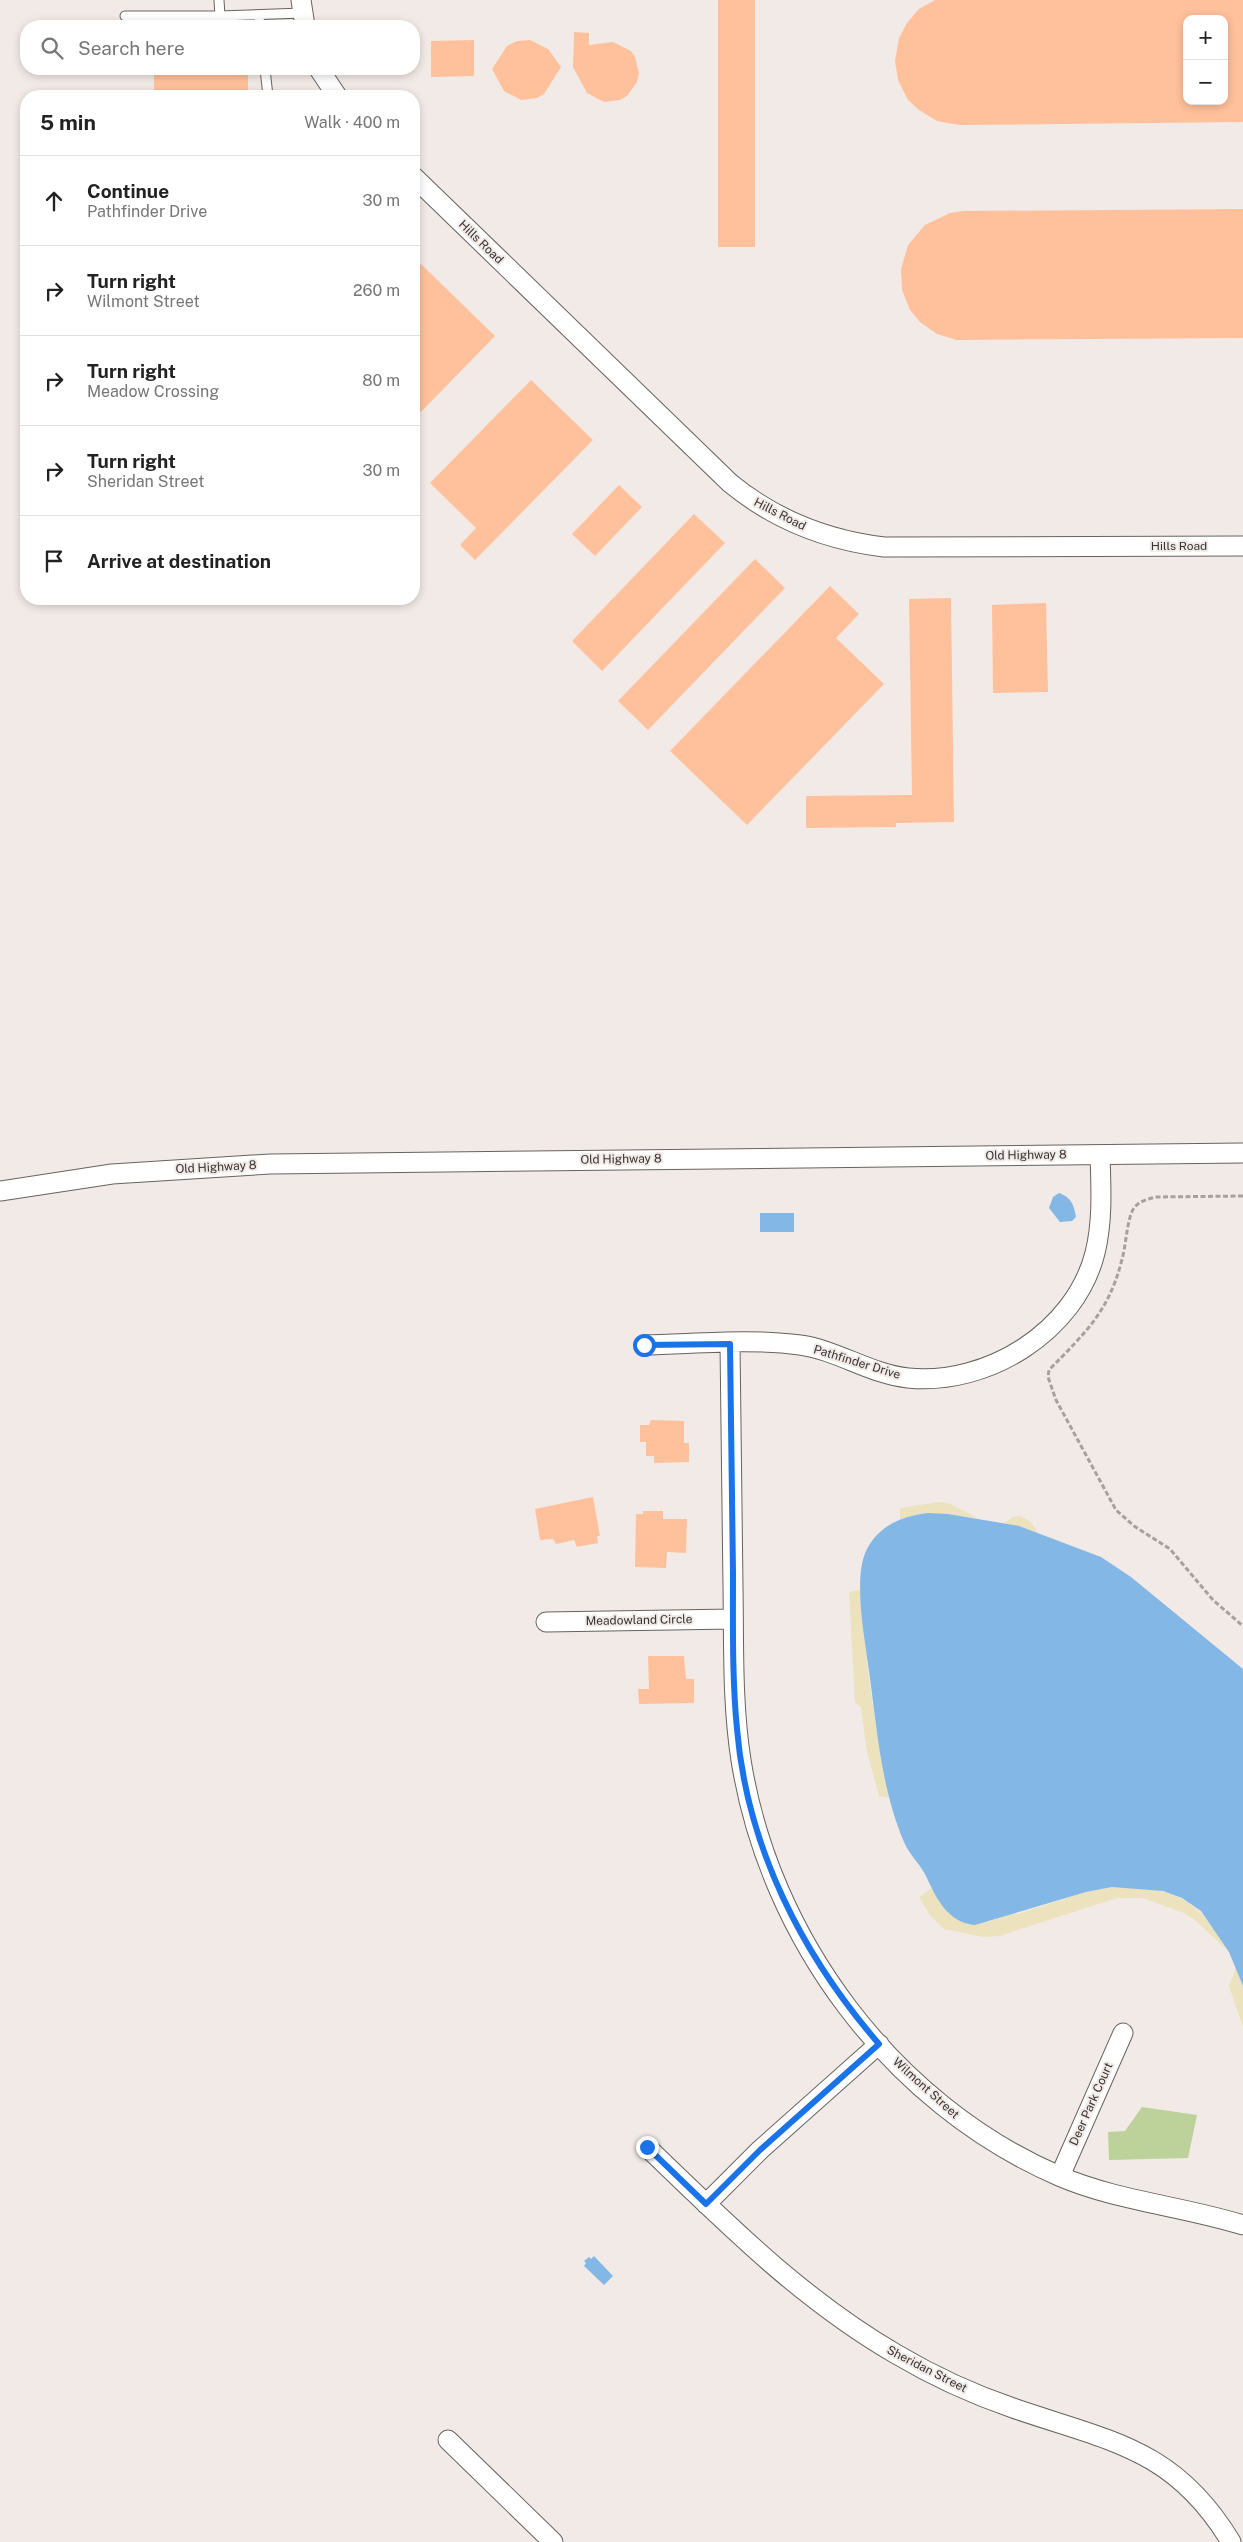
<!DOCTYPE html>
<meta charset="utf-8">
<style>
:root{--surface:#fff;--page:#f2f2f2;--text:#222;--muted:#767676;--line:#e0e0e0}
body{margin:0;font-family:"Public Sans",sans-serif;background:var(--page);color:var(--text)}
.controls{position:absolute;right:15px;top:15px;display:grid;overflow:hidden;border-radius:10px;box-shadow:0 2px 8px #0003}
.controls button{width:45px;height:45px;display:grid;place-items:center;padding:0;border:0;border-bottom:1px solid var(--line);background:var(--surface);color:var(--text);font:25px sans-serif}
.stop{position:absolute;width:15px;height:15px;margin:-11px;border:4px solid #1a73e8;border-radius:50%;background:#fff}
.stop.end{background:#1a73e8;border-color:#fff;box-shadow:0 1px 5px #0008}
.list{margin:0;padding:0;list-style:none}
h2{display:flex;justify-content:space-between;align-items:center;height:65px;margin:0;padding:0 20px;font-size:21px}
h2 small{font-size:16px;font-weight:400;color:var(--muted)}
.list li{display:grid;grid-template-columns:32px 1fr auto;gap:15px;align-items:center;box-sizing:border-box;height:90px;padding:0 20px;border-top:1px solid var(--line)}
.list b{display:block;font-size:19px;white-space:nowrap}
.list p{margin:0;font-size:16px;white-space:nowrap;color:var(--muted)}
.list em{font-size:16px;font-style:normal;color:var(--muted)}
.icon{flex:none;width:28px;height:28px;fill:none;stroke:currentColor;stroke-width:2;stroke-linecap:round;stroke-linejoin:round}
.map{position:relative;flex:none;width:1243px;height:2542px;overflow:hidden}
.search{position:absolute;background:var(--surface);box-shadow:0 2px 8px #0003;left:20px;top:20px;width:400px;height:55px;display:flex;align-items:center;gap:12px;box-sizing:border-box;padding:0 18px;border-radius:20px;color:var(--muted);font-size:19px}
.panel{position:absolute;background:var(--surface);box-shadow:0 2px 8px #0003;left:20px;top:90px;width:400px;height:515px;border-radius:20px}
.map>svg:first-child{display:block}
.green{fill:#bdd29b}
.sand{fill:#ece2bd}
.water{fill:#82b7e6}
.building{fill:#ffc19b;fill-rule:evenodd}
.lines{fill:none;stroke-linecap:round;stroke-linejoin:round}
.service-casing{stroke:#68625e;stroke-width:11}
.minor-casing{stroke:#68625e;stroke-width:21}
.path{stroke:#a7a19e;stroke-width:3;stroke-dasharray:5 2.5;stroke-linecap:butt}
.service{stroke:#fff;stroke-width:9}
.minor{stroke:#fff;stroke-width:19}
.route{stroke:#1a73e8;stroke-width:6}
.labels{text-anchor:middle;stroke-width:4;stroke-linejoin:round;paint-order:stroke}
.street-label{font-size:12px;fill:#363332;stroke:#f2eae6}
</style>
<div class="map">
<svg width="1243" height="2542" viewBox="0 0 1243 2542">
<rect width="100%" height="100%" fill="#f2eae6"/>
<path class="green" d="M1142 2107 1197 2115 1188 2158 1109 2160 1108 2132 1125 2131Z"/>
<path class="sand" d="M938 1502 948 1503 978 1518 928 1513 900 1519V1508Z
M1020 1516 1031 1522 1038 1533 1004 1523 1013 1517Z
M860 1590C865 1660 875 1730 890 1798L879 1796 867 1752 861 1708 855 1702 849 1592Z
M1112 1887C1175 1887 1196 1897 1229 1952L1195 1920 1184 1913 1143 1898H1117L999 1936 984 1937 944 1929 930 1915 919 1897 932 1888 948 1913 989 1922 1010 1914H1018L1086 1892Z
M1236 1968 1243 1986V2027L1229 1986Z"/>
<path class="water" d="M1059 1193C1071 1197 1074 1205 1076 1217L1072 1221 1060 1222 1049 1208 1053 1197Z
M760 1213H794V1232H760Z
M928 1513 948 1514 1019 1526 1101 1557 1131 1577 1243 1669V1986L1229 1952 1201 1911 1182 1898 1163 1891 1112 1887 1086 1892 975 1925C946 1922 936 1897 925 1874 919 1863 909 1854 904 1842 881 1788 877 1728 869 1671 865 1640 853 1579 866 1551 878 1526 902 1516 928 1513Z
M594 2256 613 2276 604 2285 584 2266 586 2263 584 2261 589 2257 591 2259Z"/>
<path class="building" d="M718 0H755V247H718Z
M935 0H1243V122L959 125 937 121 919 110 908 100 898 80 895 61 899 38 907 23 919 9ZM1187 19H1224V101H1187Z
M574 32 589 33V45L613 42 631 51 635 57 639 73 637 82 627 96 620 100 604 102 587 93 573 67Z
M474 40V76L431 77V41Z
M530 40 548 49 561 67 544 94 537 98 521 100 504 91 492 69 507 46 517 41Z
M154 69H248V96H154Z
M1243 209V338L957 340 937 334 920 322 910 310 902 290 901 269 908 245 925 225 950 213 964 211Z
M421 264 495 336 414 419V272Z
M531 380 593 440 475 560 460 545 476 528 430 483Z
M619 485 642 507 595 556 572 534Z
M694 514 725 543 602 671 572 641Z
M755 559 785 588 648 730 618 701Z
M830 586 859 614 836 638 884 684 747 825 670 751Z
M951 598 954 822 896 823V827L806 828V796L912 795 909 599Z
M1046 603 1048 692 993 693 992 605Z
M651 1420 684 1421V1443H689V1462L654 1463V1456H646V1442H640V1425H649Z
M593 1497 600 1536H597L598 1543 577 1547 574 1540 556 1544 553 1539 540 1540 535 1509Z
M643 1511H663V1519H687L686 1553 667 1552 666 1568 635 1567 636 1514H643Z
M648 1656H684L686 1679H694V1703L639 1704 638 1689H649Z"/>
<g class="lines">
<defs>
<path id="service" d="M219 0 220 16 303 13
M125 16H220
M259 16 260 26
M265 69 268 96"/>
<path id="minor" d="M301 0 305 26
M319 69 337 96
M414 177 730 483C775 520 826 540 884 547L1243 546
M0 1191 112 1174 270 1164 1243 1153
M730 1344C731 1425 732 1506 733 1587 734 1644 732 1703 741 1760 769 1938 892 2104 1059 2176 1117 2201 1182 2206 1243 2225
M644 1345C695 1344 749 1338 800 1345 837 1350 870 1374 908 1378 987 1386 1075 1332 1095 1253 1103 1221 1101 1187 1100 1155
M546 1622 733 1619
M647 2147C725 2222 801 2299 896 2354 933 2376 972 2394 1013 2408 1108 2441 1174 2447 1231 2542
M1060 2176 1123 2033
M706 2204 760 2150 879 2044
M448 2440 553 2542"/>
</defs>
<use href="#service" class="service-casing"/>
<use href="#minor" class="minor-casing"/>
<path class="path" d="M1243 1196 1155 1197C1145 1200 1135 1202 1131 1214 1126 1229 1126 1247 1121 1263 1108 1313 1083 1335 1049 1370L1048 1377 1056 1400 1116 1510 1134 1526 1170 1549 1213 1600 1243 1626"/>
<use href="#service" class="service"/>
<use href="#minor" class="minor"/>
</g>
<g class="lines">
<path class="route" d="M644 1345 730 1344C731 1420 732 1497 733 1574 733 1625 732 1678 737 1729 747 1847 802 1955 879 2044L760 2150 706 2204 647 2147"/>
</g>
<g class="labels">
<g class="street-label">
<text transform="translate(481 242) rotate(44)" y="4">Hills Road</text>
<text transform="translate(780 514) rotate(27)" y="4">Hills Road</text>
<text x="1179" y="550">Hills Road</text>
<text transform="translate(1026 1155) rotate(-1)" y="4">Old Highway 8</text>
<text transform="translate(621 1159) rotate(-1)" y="4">Old Highway 8</text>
<text transform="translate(216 1167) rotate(-3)" y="4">Old Highway 8</text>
<text transform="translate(857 1362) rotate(17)" y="4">Pathfinder Drive</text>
<text transform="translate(639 1620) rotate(-1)" y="4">Meadowland Circle</text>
<text transform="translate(926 2088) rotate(42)" y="4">Wilmont Street</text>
<text transform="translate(1091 2104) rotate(-66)" y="4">Deer Park Court</text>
<text transform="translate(927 2369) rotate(27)" y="4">Sheridan Street</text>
</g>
</g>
</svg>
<div class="controls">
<button>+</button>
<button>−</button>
</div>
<div class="stop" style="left:644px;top:1345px"></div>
<div class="stop end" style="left:647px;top:2147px"></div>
<div class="search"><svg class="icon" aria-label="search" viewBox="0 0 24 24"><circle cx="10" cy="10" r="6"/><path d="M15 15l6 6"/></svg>Search here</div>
<section class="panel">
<h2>5 min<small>Walk · 400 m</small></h2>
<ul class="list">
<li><svg class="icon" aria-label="ahead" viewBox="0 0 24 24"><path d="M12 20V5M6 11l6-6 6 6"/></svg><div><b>Continue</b><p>Pathfinder Drive</p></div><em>30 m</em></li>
<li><svg class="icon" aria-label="right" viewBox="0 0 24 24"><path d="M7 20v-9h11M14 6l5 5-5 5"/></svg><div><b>Turn right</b><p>Wilmont Street</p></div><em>260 m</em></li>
<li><svg class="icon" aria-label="right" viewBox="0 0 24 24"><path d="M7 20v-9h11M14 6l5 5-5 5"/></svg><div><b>Turn right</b><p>Meadow Crossing</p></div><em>80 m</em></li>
<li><svg class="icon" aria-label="right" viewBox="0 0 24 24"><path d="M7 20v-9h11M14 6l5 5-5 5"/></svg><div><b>Turn right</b><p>Sheridan Street</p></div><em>30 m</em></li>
<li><svg class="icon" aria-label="arrive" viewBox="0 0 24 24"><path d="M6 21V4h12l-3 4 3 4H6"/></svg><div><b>Arrive at destination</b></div></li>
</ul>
</section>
</div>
